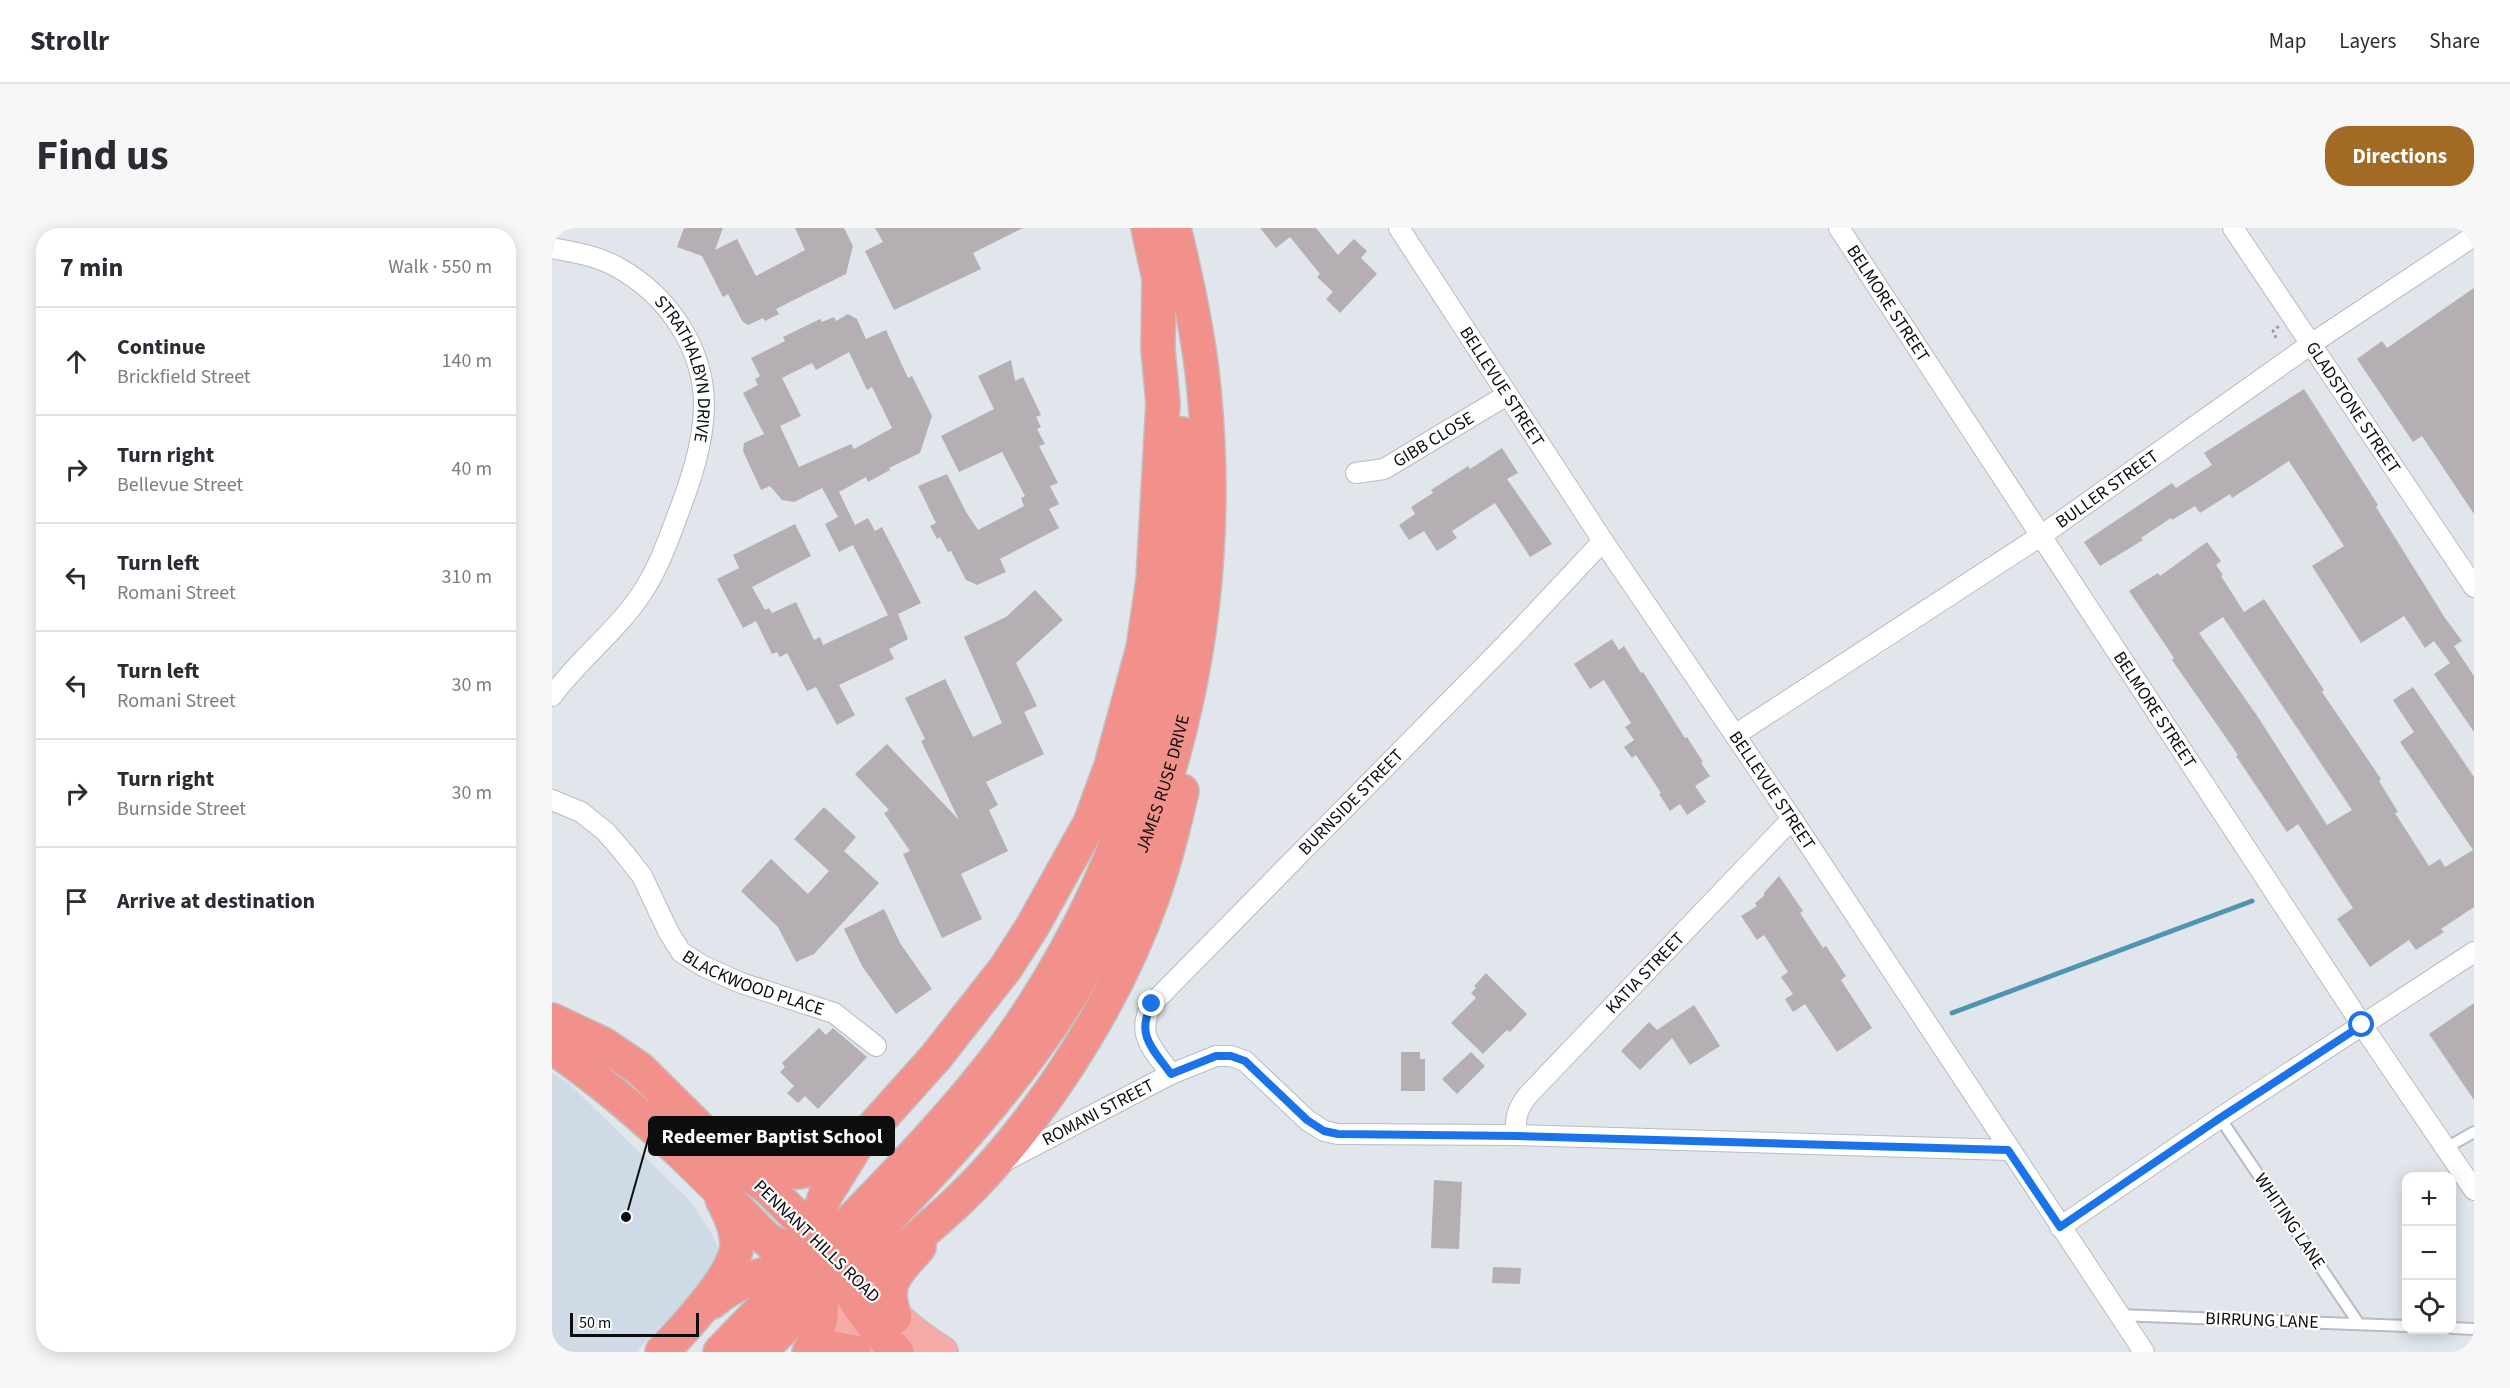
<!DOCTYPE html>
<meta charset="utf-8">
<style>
:root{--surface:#fff;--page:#f7f7f7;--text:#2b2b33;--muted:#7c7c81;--line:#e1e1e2;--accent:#a16b26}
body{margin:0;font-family:"Source Sans 3",sans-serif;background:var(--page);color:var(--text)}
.controls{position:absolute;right:18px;bottom:18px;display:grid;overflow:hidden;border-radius:12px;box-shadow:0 3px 15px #0003}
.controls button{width:54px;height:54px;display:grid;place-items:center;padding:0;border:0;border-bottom:2px solid var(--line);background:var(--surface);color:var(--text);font:30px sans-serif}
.scale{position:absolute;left:18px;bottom:15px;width:129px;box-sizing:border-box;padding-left:6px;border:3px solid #0b0d0f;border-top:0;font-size:16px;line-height:21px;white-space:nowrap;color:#0b0d0f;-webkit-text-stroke:4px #fff;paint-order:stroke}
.stop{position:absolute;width:18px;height:18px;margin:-14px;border:4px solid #1a73e8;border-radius:50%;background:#fff}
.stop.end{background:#1a73e8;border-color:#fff;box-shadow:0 2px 6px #0008}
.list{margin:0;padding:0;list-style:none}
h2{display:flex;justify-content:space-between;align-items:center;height:78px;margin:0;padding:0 24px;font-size:26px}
h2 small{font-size:20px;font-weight:400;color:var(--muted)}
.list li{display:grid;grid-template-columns:39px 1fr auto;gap:18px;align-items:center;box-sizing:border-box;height:108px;padding:0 24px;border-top:2px solid var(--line)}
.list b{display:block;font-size:22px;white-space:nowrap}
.list p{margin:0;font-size:20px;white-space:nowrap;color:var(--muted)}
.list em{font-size:20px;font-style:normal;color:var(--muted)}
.icon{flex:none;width:33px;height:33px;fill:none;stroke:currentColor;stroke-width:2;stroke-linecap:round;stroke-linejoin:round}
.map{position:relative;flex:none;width:1922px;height:1124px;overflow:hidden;border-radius:24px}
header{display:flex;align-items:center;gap:36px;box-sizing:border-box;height:84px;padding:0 30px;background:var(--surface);border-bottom:2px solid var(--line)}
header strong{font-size:28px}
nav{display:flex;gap:33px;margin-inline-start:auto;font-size:21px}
.intro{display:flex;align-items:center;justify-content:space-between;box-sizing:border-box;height:144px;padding:0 36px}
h1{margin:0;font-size:42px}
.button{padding:15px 27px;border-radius:24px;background:var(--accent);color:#fff;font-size:21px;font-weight:700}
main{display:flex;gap:36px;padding:0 36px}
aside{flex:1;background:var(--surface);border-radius:24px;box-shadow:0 3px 15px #0003}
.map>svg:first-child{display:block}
.built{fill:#cedae5}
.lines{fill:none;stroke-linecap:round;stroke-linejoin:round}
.stream{stroke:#4f95b1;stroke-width:5}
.building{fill:#b5afb3;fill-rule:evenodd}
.service-casing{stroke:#b6bcc1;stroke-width:14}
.minor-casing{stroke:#b6bcc1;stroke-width:22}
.primary-casing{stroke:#c0c0c1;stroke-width:34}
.trunk-casing{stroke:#c0c0c1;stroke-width:36}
.path{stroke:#9ca0a4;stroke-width:3;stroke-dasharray:3 3;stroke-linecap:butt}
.service{stroke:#fff;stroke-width:10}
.minor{stroke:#fff;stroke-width:20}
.primary{stroke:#f5aca8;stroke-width:32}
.trunk{stroke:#f2908b;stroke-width:33}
.route{stroke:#1a73e8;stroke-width:8}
.labels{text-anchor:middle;stroke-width:4.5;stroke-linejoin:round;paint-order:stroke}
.street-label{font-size:18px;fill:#0b0d0f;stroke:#fff}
.leader{fill:none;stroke:#0b0d0f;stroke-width:2}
.callout-dot{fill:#0b0d0f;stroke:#fff;stroke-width:2}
.callout{fill:#0b0d0f;stroke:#0b0d0f;stroke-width:2}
.callout-label{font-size:20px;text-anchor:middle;font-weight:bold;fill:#fff}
</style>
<header>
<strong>Strollr</strong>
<nav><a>Map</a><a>Layers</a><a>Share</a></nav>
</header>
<div class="intro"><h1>Find us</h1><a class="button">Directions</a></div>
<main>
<aside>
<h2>7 min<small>Walk · 550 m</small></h2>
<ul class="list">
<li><svg class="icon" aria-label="ahead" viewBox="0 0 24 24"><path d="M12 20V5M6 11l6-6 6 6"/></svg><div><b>Continue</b><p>Brickfield Street</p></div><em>140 m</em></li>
<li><svg class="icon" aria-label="right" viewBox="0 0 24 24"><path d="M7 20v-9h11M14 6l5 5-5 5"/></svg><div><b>Turn right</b><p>Bellevue Street</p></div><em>40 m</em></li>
<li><svg class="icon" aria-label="left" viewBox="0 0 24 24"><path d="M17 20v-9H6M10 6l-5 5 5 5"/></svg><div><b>Turn left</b><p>Romani Street</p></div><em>310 m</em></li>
<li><svg class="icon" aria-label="left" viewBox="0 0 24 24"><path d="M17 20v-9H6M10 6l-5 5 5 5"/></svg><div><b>Turn left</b><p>Romani Street</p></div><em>30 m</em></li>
<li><svg class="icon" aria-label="right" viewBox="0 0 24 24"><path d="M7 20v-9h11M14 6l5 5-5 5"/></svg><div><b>Turn right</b><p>Burnside Street</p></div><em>30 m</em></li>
<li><svg class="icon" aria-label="arrive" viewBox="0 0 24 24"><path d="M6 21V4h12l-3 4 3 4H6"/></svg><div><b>Arrive at destination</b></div></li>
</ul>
</aside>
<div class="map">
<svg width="1922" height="1124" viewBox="0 0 1922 1124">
<rect width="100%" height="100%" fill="#e0e6eb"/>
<path class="built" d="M0 845 15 854 138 973 159 1005 172 1031 84 1124H0Z"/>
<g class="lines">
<path class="stream" d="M1400 785 1700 673"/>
</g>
<path class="building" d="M132 0H171L163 22 185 11 204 48 253 22 243 0H292L301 18 294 46 224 81 227 86 213 93 211 90 196 97 190 93 176 66 171 69 150 28 125 19Z
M323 0H471L421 25 429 41 342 82 313 23 331 14Z
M708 0H764L786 27 802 11 815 23 809 30 825 46 788 85 774 71 781 64 765 49 768 46 738 9 724 20Z
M1922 60V286L1870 208 1861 214 1805 131 1830 113 1835 120Z
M296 86 305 91 314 111 334 102 356 150 360 148 380 188 368 225 337 240 338 242 316 254 314 249 287 264 303 297 316 290 323 303 330 299 369 375 346 386 356 411 337 421 342 431 287 457 303 487 285 497 264 459 255 463 235 425 228 429 225 424 220 426 204 393 191 400 165 351 187 340 181 327 243 296 259 328 200 359 213 382 217 380 220 385 244 374 262 412 268 409 271 417 336 387 301 317 287 324 273 296 286 289 270 260 242 274 230 272 218 258 209 262 191 223 192 215 212 206 191 165 206 157 203 151 208 148 199 130 233 113 231 109 268 91 270 94 282 89 284 93ZM297 124 315 162 320 159 340 200 302 221 299 216 247 239 228 198 249 188 230 150 260 135 264 142Z
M459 132 463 153 471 149 489 187 484 189 489 199 485 201 493 216 487 218 506 255 498 258 507 276 497 281 507 300 448 331 454 344 425 357 414 352 399 323 396 324 388 309 385 311 378 298 384 295 366 258 395 246 414 284 426 302 472 278 469 270 473 268 450 224 407 244 389 208 442 181 426 148Z
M1752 161 1826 277 1824 279 1893 390 1910 413 1902 418 1922 448V504L1882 446 1898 435 1882 413 1873 420 1852 388 1809 415 1760 338 1792 318 1737 233 1680 270 1678 266 1648 285 1643 278 1620 292 1619 290 1589 310 1591 312 1548 338 1532 314 1620 255 1624 260 1660 237 1652 225Z
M950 220 966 245 955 251 1000 316 978 329 943 275 900 303 905 310 885 323 872 303 857 312 847 297 863 286 859 279 881 265 879 262 916 238 918 241Z
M1655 314 1669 333 1664 337 1671 347 1669 348 1692 384 1712 371 1772 462 1770 464 1829 551 1827 553 1846 584 1843 585 1877 638 1888 631 1893 639 1921 622 1848 514 1862 504 1841 472 1861 459 1922 549V679L1889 701 1892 704 1864 722 1857 712 1818 739 1785 691 1801 680 1746 596 1735 604 1684 528 1686 527 1620 432 1622 430 1577 363 1606 345 1608 348ZM1671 389 1800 582 1775 597 1706 489 1647 405Z
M483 362 511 392 464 435 485 478 472 484 492 526 434 554 446 577 437 582 456 623 409 646 430 691 390 710 351 626 358 623 332 585 337 582 303 546 335 516 407 592 369 513 373 511 353 470 393 451 421 509 450 495 412 409 454 389Z
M1060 411 1067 422 1072 418 1089 445 1091 444 1133 510 1135 509 1151 534 1149 535 1158 548 1143 558 1154 574 1135 587 1128 576 1118 583 1107 566 1109 565 1084 527 1080 530 1072 519 1082 512 1073 499 1079 495 1052 452 1038 461 1022 436Z
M272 579 304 609 292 623 327 655 262 726 244 734 226 699 189 663 219 631 256 666 277 643 242 611Z
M1227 648 1251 683 1248 685 1271 720 1274 718 1294 748 1289 752 1320 800 1285 824 1253 776 1241 784 1233 771 1241 766 1229 749 1236 744 1212 707 1205 712 1189 688 1205 678 1203 675 1212 668V665Z
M332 681 348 715 380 761 344 786 310 738 292 701Z
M934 745 975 786 958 804 955 802 931 826 899 795 924 770 919 765 924 760 922 758Z
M1922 775V872L1877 806Z
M1142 777 1168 818 1138 837 1120 810 1088 842 1069 823 1097 794 1105 802Z
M267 800 274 807 281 800 315 829 266 881 253 868 246 875 235 865 242 858 228 844 233 839 230 835Z
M849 824H868V831H873V863H849Z
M919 824 933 838 905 866 890 851Z
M882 952 910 954 907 1021 879 1020Z
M941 1039 969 1040 968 1056 940 1055Z"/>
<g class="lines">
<defs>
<path id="service" d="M1668 890 1807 1096
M1894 920 1922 904
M1567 1087 1854 1098
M1900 1100 1922 1101"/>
<g id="minor">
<path id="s1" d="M847 0 1051 313 1240 591 1592 1124"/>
<path id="s2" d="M1287 0 1810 797 1922 962"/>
<path id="s3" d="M1681 0 1922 359"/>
<path id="s4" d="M0 20C23 24 45 28 65 39 116 67 153 121 152 180 151 216 139 252 126 286 116 313 106 341 90 365 65 403 27 431 0 468"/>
<path id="s5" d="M804 245 832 241 955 167"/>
<path id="s6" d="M1183 507 1490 307 1759 116 1922 8"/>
<path id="s7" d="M0 572 29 584 54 604 72 625 90 648 117 705 129 724 151 738 189 755 282 785 324 818"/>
<path id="s8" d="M619 846C601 821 583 807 600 776L963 407 1051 313"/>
<path id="s9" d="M964 907C963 889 965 881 977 866L1240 591"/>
<path id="s10" d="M453 933 619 846 664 828H679L693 833 755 892 772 903 786 906 964 907 1456 922"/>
<path d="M1508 999 1668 890 1922 724"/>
</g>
<path id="primary" d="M293 1038C323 1070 353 1102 390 1124
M270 1069 327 1124"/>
<g id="trunk">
<path d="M596 0 611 69"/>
<path d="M0 792 51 816 88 841 189 941 214 958 273 1017"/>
<path d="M0 819C102 889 185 980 270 1069"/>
<path d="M189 941 246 944 261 941 302 919"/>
<path d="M287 1005C345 945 403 886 453 819 580 643 645 422 630 206"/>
<path d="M214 1011C241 1024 283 1044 313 1039 341 1035 364 1010 384 993 476 914 561 782 601 668 613 634 622 598 630 563"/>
<path id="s11" d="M306 1022C385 940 466 856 525 756 630 575 672 369 652 162 647 107 635 53 622 0"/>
<path d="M160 1074C187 1051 223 1038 259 1043"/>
<path d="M343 1089C330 1053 345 1045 367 1019"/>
<path d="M110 1124C131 1102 186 1045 185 1014 184 1000 177 984 170 971"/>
<path d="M168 1124 227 1063"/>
<path d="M208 1124 249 1082"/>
<path d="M257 1124C270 1100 274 1073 263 1047"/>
<path d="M268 1124 282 1120 302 1124"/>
<path d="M345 1124 328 1106 307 1078 280 1035 266 989 273 968 304 918 383 830 453 741 480 699 538 595 559 538 591 420 601 352 611 175 606 121 607 48"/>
</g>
</defs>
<use href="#service" class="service-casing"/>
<use href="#minor" class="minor-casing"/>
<use href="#primary" class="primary-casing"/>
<use href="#trunk" class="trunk-casing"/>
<path class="path" d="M1724 110 1721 103 1727 98"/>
<use href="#service" class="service"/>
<use href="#minor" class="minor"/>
<use href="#primary" class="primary"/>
<use href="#trunk" class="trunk"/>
</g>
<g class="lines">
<path class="route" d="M600 776C583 807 601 821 619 846L664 828H679L693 833 755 892 772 903 786 906 964 908 1456 922 1508 999 1668 890 1810 797"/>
</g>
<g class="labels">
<g class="street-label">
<text dy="6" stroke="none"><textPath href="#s2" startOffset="90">BELMORE STREET</textPath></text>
<text dy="6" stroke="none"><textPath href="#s4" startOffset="198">STRATHALBYN DRIVE</textPath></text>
<text dy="6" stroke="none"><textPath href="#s1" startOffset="189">BELLEVUE STREET</textPath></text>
<text dy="6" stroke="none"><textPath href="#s3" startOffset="216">GLADSTONE STREET</textPath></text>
<text dy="6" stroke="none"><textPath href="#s5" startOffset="86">GIBB CLOSE</textPath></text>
<text dy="6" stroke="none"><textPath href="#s6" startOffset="446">BULLER STREET</textPath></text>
<text dy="6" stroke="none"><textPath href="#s2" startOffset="576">BELMORE STREET</textPath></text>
<text dy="6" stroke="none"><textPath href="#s11" startOffset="564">JAMES RUSE DRIVE</textPath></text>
<text dy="6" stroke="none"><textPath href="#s1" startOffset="675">BELLEVUE STREET</textPath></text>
<text dy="6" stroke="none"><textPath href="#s8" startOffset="362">BURNSIDE STREET</textPath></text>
<text dy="6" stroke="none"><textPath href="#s9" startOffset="212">KATIA STREET</textPath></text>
<text dy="6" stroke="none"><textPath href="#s7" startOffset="285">BLACKWOOD PLACE</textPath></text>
<text dy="6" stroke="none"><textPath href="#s10" startOffset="105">ROMANI STREET</textPath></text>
<text transform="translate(1738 993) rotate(56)" y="6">WHITING LANE</text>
<text transform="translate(265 1013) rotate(44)" y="6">PENNANT HILLS ROAD</text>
<text transform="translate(1710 1092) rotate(2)" y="6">BIRRUNG LANE</text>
</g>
</g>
<path class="leader" d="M74 989L97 908"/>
<circle class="callout-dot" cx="74" cy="989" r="6"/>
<rect class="callout" x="97" y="889" width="245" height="38" rx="6"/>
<g class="callout-label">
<text x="220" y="915">Redeemer Baptist School</text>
</g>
</svg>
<div class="controls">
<button>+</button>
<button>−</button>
<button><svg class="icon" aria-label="locate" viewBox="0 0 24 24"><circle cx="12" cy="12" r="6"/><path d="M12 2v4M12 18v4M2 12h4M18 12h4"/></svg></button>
</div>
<div class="scale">50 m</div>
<div class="stop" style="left:1810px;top:797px"></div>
<div class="stop end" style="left:600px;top:776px"></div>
</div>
</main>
